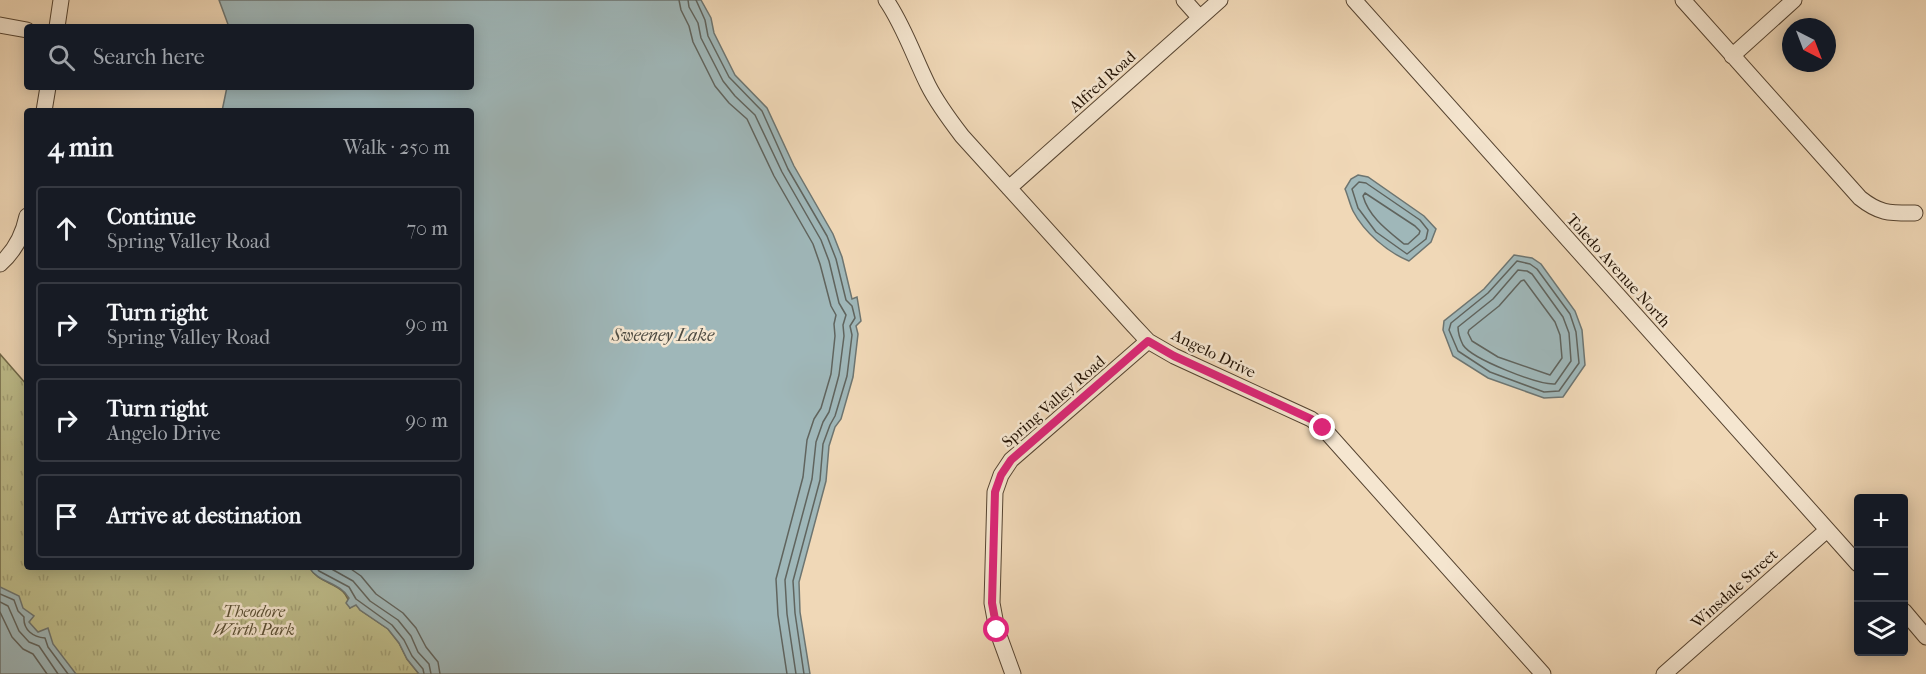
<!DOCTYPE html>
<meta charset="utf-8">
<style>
:root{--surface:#171b24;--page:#20242c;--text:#f1f3f6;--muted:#9ea1a6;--line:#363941}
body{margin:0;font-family:"IM FELL French Canon",serif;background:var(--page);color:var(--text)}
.controls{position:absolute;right:18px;bottom:18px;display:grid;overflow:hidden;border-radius:6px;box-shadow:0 3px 15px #0003}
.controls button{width:54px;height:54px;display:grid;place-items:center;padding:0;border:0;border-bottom:2px solid var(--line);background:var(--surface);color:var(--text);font:30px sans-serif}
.compass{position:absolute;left:1782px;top:18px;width:54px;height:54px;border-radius:50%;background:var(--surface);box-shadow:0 3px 15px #0003;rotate:138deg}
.stop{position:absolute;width:18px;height:18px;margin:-14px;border:4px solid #db2777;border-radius:50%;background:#fff}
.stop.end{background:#db2777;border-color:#fff;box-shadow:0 2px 6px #0008}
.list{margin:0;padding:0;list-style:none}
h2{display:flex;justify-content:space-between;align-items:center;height:78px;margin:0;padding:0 24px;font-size:26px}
h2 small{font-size:20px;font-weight:400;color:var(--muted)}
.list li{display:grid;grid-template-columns:39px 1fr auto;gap:18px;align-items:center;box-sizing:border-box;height:84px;margin:0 12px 12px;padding:0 12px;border:2px solid var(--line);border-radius:6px}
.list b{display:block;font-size:22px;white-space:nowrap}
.list p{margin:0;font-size:20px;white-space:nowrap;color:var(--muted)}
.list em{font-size:20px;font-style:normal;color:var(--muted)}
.icon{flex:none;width:33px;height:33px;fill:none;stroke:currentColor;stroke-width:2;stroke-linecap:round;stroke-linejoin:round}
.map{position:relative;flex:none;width:1926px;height:674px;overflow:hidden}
.search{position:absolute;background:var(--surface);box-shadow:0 3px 15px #0003;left:24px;top:24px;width:450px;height:66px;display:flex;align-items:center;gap:15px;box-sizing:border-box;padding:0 21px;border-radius:6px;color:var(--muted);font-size:22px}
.panel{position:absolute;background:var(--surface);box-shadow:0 3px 15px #0003;left:24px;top:108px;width:450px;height:462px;border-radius:6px}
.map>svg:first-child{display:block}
.park{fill:url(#park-tufts);stroke:#706848;stroke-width:1.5}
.water{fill:#9fb7b9;stroke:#6d7571;stroke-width:1.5}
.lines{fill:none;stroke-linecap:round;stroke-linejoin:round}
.shore{stroke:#60645e;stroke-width:1.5}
.street-casing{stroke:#564431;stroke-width:17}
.street{stroke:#f5e6d0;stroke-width:15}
.route{stroke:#db2777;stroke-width:8}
.labels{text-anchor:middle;stroke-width:5;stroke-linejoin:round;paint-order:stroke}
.street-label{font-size:16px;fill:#221204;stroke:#f5e6d0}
.park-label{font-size:16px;font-style:italic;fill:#594e33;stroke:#f5e6d0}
.water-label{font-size:18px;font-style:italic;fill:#4e4c43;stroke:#f5e6d0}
</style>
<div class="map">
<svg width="1926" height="674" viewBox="0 0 1926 674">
<defs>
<pattern id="park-tufts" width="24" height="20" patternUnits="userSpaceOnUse" patternTransform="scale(1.5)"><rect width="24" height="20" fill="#bebd8b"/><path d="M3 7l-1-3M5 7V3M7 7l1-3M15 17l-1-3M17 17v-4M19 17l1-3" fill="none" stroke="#a3a176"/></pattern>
</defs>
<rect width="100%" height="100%" fill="#f0d8b7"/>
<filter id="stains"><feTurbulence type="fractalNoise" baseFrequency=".00333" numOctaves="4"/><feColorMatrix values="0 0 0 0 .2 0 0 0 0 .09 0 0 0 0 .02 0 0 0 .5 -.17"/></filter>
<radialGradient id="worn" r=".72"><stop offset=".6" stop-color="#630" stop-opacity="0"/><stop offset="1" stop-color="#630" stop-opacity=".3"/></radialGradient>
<path class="park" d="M0 354 27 385V567H309C321 588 347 580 350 608L356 604 360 610 388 629 399 643 407 659 419 674H0Z"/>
<path class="water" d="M219 0H701L711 18 714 33 735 75 767 108 794 166 833 234 842 257 852 299 857 297 861 321 856 326 858 334 853 377 841 419 835 427 829 446 826 481 799 582 800 612 810 674H419L407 659 399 643 388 629 360 610 356 605 350 608 346 603 349 598C340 582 318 583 309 567H471V111H222L227 87H471V27H229Z
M1358 175 1368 177 1424 216 1436 229 1431 242 1409 261C1387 252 1364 232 1353 211 1350 205 1348 196 1345 189L1351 179Z
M1514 255 1532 258 1541 264 1575 311 1582 330 1585 365 1563 397 1544 398 1488 378 1453 356 1443 330 1444 321 1484 289Z
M0 587 19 596 23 608 34 616 29 622 38 632 48 628 53 644 76 674H0Z"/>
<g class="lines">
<path class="shore" d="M679 0 681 10 689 26 693 42 715 86 729 103 747 119 774 176 813 244 820 264 831 306 836 315 834 324 835 336 831 374 821 408 814 419 807 440 803 477 776 579 778 615 787 674
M688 0 689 7 698 23 701 38 723 81 735 96 755 115 782 172 821 240 829 261 839 303 846 315 843 325 844 336 839 375 829 412 823 422 816 442 812 479 785 580 787 614 796 674
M696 0 705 20 708 36 729 77 762 111 788 169 827 236 836 259 846 300 852 306 855 318 850 326 852 335 847 376 835 416 830 425 823 444 820 480 793 581 795 613 804 674
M1359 182 1366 183 1420 220 1428 230 1426 239 1407 254 1376 232 1358 208 1352 189Z
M1365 193 1415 226 1420 231 1419 234 1408 244H1404C1387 230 1369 217 1363 196Z
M1517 261 1530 264 1537 269 1570 314 1576 332 1579 363 1559 391 1544 392 1490 372 1458 351 1449 330 1451 323 1488 293Z
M1518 270 1527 271 1532 274 1563 317 1569 333 1571 361 1555 384C1538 385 1472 359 1463 345 1460 339 1458 332 1458 327L1493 299Z
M1524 280 1555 322 1560 335 1562 358 1550 375 1498 357 1472 341 1468 333 1469 330 1499 306 1521 281Z
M316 567 319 571 349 587 356 599 392 625 404 640 412 656 423 669 424 674
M328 567 353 581 370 601 398 620 411 636 418 652 429 664 431 674
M348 567 361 576 376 594 403 613 416 628 426 647 438 662 440 674
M0 594 14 600 18 611 24 617C23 630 33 637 45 638L48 647 68 674
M0 602 8 606 19 631 29 642 39 646 58 674
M0 612 12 637 23 649 33 654 47 674"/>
<defs>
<path id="street" d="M886 0C904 26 914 57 928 85 937 103 949 119 962 136L1133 325 1148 341 1174 356 1311 419 1323 428 1543 674
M1184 0 1200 18
M1354 0 1858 564
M1683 0 1860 198C1880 214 1890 213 1915 213
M0 25 27 30
M57 27 61 0
M1732 56 1794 0
M44 111 48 87
M1009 188 1220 0
M0 264C15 251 23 235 27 216
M1904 611 1926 637
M1013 674 997 630 992 603 995 492 1001 475 1011 460 1148 341
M1664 674 1827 530"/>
</defs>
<use href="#street" class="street-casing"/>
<use href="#street" class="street"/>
</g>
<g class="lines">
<path class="route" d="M997 630 992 603 995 492 1001 475 1011 460 1148 341 1174 356 1311 419 1323 428"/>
</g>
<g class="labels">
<g class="street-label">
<text transform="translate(1102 81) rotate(-42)" y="6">Alfred Road</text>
<text transform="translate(1619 270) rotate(48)" y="6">Toledo Avenue North</text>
<text transform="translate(1214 353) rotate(26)" y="6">Angelo Drive</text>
<text transform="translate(1053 401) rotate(-41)" y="6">Spring Valley Road</text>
<text transform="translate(1734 588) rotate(-42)" y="6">Winsdale Street</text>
</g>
<g class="park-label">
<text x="254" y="617">Theodore<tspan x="254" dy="18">Wirth Park</tspan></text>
</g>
<g class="water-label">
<text x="663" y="341">Sweeney Lake</text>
</g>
</g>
<rect width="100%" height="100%" filter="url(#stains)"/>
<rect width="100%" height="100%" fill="url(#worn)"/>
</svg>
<div class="controls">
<button>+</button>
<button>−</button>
<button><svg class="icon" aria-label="layers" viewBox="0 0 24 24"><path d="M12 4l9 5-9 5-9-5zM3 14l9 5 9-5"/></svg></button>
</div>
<svg class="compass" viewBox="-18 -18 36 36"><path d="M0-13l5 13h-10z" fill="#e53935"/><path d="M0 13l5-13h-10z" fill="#9ea1a6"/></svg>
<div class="stop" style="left:997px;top:630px"></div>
<div class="stop end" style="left:1323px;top:428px"></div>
<div class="search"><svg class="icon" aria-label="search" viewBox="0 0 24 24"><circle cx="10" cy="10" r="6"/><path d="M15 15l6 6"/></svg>Search here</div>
<section class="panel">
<h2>4 min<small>Walk · 250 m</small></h2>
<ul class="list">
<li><svg class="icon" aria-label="ahead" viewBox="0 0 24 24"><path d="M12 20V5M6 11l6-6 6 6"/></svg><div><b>Continue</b><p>Spring Valley Road</p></div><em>70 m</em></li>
<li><svg class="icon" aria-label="right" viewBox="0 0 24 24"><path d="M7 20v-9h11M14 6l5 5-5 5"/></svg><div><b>Turn right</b><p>Spring Valley Road</p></div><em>90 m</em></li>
<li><svg class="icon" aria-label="right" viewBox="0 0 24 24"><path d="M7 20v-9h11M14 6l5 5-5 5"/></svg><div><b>Turn right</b><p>Angelo Drive</p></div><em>90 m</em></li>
<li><svg class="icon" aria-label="arrive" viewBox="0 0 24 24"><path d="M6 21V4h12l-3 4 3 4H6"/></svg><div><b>Arrive at destination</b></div></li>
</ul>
</section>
</div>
